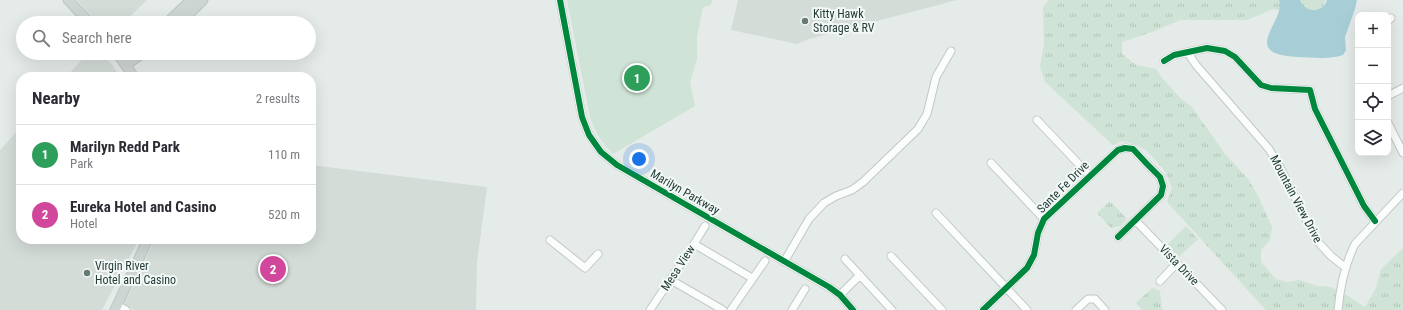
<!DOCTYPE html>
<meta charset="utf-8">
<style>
:root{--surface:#fff;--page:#f2f2f3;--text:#2b2b33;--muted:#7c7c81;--line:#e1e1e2;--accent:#ea580c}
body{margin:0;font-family:"Roboto Condensed",sans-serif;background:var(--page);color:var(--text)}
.controls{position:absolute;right:12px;top:12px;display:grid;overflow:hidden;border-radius:8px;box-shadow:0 4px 16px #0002}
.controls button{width:36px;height:36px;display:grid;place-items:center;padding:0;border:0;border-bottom:1px solid var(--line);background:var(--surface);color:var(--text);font:20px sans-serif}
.you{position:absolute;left:639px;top:159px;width:14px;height:14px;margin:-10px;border:3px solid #fff;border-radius:50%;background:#1a73e8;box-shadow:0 0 0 6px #1a73e833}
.badge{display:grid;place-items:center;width:26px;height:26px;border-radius:50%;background:var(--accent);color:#fff;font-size:13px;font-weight:700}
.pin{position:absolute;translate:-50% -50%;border:2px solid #fff;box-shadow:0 1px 4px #0006}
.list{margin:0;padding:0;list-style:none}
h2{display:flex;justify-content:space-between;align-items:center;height:52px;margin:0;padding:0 16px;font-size:17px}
h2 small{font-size:13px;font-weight:400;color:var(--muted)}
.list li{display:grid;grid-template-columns:26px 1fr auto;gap:12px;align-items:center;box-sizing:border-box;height:60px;padding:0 16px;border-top:1px solid var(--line)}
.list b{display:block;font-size:15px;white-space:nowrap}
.list p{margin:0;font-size:13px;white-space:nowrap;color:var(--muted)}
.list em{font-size:13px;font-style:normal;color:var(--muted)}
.icon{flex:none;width:22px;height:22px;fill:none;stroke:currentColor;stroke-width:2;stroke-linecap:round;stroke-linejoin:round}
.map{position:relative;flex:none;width:1403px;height:310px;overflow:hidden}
.search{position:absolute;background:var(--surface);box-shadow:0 4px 16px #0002;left:16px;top:16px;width:300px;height:44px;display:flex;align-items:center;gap:10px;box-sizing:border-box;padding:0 14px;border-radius:22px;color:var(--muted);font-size:15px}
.panel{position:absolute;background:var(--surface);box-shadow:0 4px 16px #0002;left:16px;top:72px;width:300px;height:172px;border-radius:16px}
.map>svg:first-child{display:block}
.built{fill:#d4dcd8}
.grass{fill:url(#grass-tufts)}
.park{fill:#cfe3d6}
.water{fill:#a7ced7}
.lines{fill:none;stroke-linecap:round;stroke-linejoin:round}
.minor-casing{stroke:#c2c8c6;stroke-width:9}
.major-casing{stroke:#bdc6c4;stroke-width:11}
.minor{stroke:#fbfcfc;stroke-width:7}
.major{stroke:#ced6d4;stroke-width:9}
.cycleway-casing{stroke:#f4f9f7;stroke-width:8}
.cycleway{stroke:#00873e;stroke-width:6}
.poi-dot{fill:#677b76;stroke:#f4f9f7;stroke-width:1.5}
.labels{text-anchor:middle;stroke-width:4;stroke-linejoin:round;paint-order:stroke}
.poi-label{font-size:12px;fill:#233e39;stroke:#f4f9f7;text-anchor:start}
.street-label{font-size:12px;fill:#233e39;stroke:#f4f9f7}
</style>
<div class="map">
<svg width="1403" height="310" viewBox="0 0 1403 310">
<defs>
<pattern id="grass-tufts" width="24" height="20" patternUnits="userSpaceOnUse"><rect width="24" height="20" fill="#cfe3d6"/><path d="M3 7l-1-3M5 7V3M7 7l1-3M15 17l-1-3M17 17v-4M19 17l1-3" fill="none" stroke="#b1c4b8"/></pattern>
</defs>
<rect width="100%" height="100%" fill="#e5ebe8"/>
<path class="built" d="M77 0H147L123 23H98Z
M738 0H957L809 39 797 44 731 30Z
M88 53H101L113 66 120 77H66Z
M21 127V239H138L136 245 102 310H0V150Z
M311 165 487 187 477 262 476 310H134L124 305 155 239H311Z"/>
<path class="grass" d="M1049 0H1326L1320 13 1298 14 1273 9 1247 20H1180L1155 31 1122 42V54L1136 65 1156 69 1163 79 1180 98 1192 107 1225 154 1249 180 1259 198 1272 227 1270 240 1261 250V262L1276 279 1287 282 1300 280 1317 286 1330 287 1340 291 1365 307 1376 288 1381 269 1403 248V310H1266L1167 202 1172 187 1164 170 1147 151 1135 144 1122 141 1113 145 1045 82 1040 67 1044 45 1043 7Z
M1110 201 1127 219 1121 226 1111 228 1097 213Z
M1186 226 1198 239 1179 257 1167 245Z
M1152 288 1160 291 1162 310H1142L1136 303Z"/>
<path class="park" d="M567 0H712L711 5 703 7 697 36V59L690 82 695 106 613 154C602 143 595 132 590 117Z"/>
<path class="water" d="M1279 0H1300C1304 13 1323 14 1327 0H1357L1355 9 1345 37 1346 50 1343 55C1328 60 1312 57 1297 57 1237 54 1287 21 1279 0Z"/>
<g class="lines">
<defs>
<path id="minor" d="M560 0 582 117 589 135 601 152 617 165 829 287 840 295 853 310
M1388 21 1391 18
M1188 53 1196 65 1269 149 1280 167 1316 240 1331 256 1346 268
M1164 61 1174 55 1207 48 1225 51 1235 57 1261 85 1271 88 1310 90 1315 109 1364 206 1375 221
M1388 96 1403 88
M1037 120 1090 176
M1388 123 1403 153
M991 163 1044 219
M936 213 1027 310
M1135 220 1222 310
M550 240 585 268 598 254
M694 244 752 278
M891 256 942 310
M845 259 892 310
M784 262 809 219 824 203 836 196 852 190 863 182 918 129 927 114 936 77 951 51
M671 280 723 310
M1160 281 1177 263
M840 295 860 275
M117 305 126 310
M650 310 694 244 705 226
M731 310 765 261
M792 310 805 289
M983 310 1027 268 1034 255 1038 233 1044 219 1118 150 1125 148 1133 149 1147 164 1160 177 1163 186 1161 195 1118 237
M1076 310 1088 299H1095L1105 310
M1338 310C1340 288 1345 264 1355 244L1403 193"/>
<path id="major" d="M68 0 90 23
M167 23 191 0
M180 23 203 0
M117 53 134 77
M126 65 143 53
M115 310 148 239"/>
</defs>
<use href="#minor" class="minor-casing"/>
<use href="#major" class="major-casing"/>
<use href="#minor" class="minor"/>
<use href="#major" class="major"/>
<defs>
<path id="cycleway" d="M560 0 582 117 589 135 601 152 617 165 829 287 840 295 853 310
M1164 61 1174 55 1207 48 1225 51 1235 57 1261 85 1271 88 1310 90 1315 109 1364 206 1375 221
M983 310 1027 268 1034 255 1038 233 1044 219 1118 150 1125 148 1133 149 1147 164 1160 177 1163 186 1161 195 1118 237"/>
</defs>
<use href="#cycleway" class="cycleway-casing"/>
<use href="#cycleway" class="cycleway"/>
</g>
<g class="poi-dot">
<circle cx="805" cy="21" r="4"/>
<circle cx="87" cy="273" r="4"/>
</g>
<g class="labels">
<g class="poi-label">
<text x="813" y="18">Kitty Hawk<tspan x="813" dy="14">Storage &amp; RV</tspan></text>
<text x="95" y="270">Virgin River<tspan x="95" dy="14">Hotel and Casino</tspan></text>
</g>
<g class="street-label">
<text transform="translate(1063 187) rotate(-45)" y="4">Sante Fe Drive</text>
<text transform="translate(685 192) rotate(30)" y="4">Marilyn Parkway</text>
<text transform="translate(1296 199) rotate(62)" y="4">Mountain View Drive</text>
<text transform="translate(1179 265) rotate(46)" y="4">Vista Drive</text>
<text transform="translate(678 268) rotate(-57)" y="4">Mesa View</text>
</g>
</g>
</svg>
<div class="controls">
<button>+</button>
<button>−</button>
<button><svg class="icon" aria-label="locate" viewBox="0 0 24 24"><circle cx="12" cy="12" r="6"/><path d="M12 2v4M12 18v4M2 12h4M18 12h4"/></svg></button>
<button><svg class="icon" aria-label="layers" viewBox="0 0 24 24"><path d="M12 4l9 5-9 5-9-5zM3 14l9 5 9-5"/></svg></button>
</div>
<div class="you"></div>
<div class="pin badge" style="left:637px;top:78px;background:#2e9e5b">1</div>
<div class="pin badge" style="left:273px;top:269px;background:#d1479c">2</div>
<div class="search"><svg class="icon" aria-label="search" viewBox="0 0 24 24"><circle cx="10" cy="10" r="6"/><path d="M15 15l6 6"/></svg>Search here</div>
<section class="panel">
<h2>Nearby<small>2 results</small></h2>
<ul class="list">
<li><span class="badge" style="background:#2e9e5b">1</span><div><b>Marilyn Redd Park</b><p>Park</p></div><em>110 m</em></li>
<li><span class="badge" style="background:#d1479c">2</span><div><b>Eureka Hotel and Casino</b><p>Hotel</p></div><em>520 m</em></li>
</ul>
</section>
</div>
